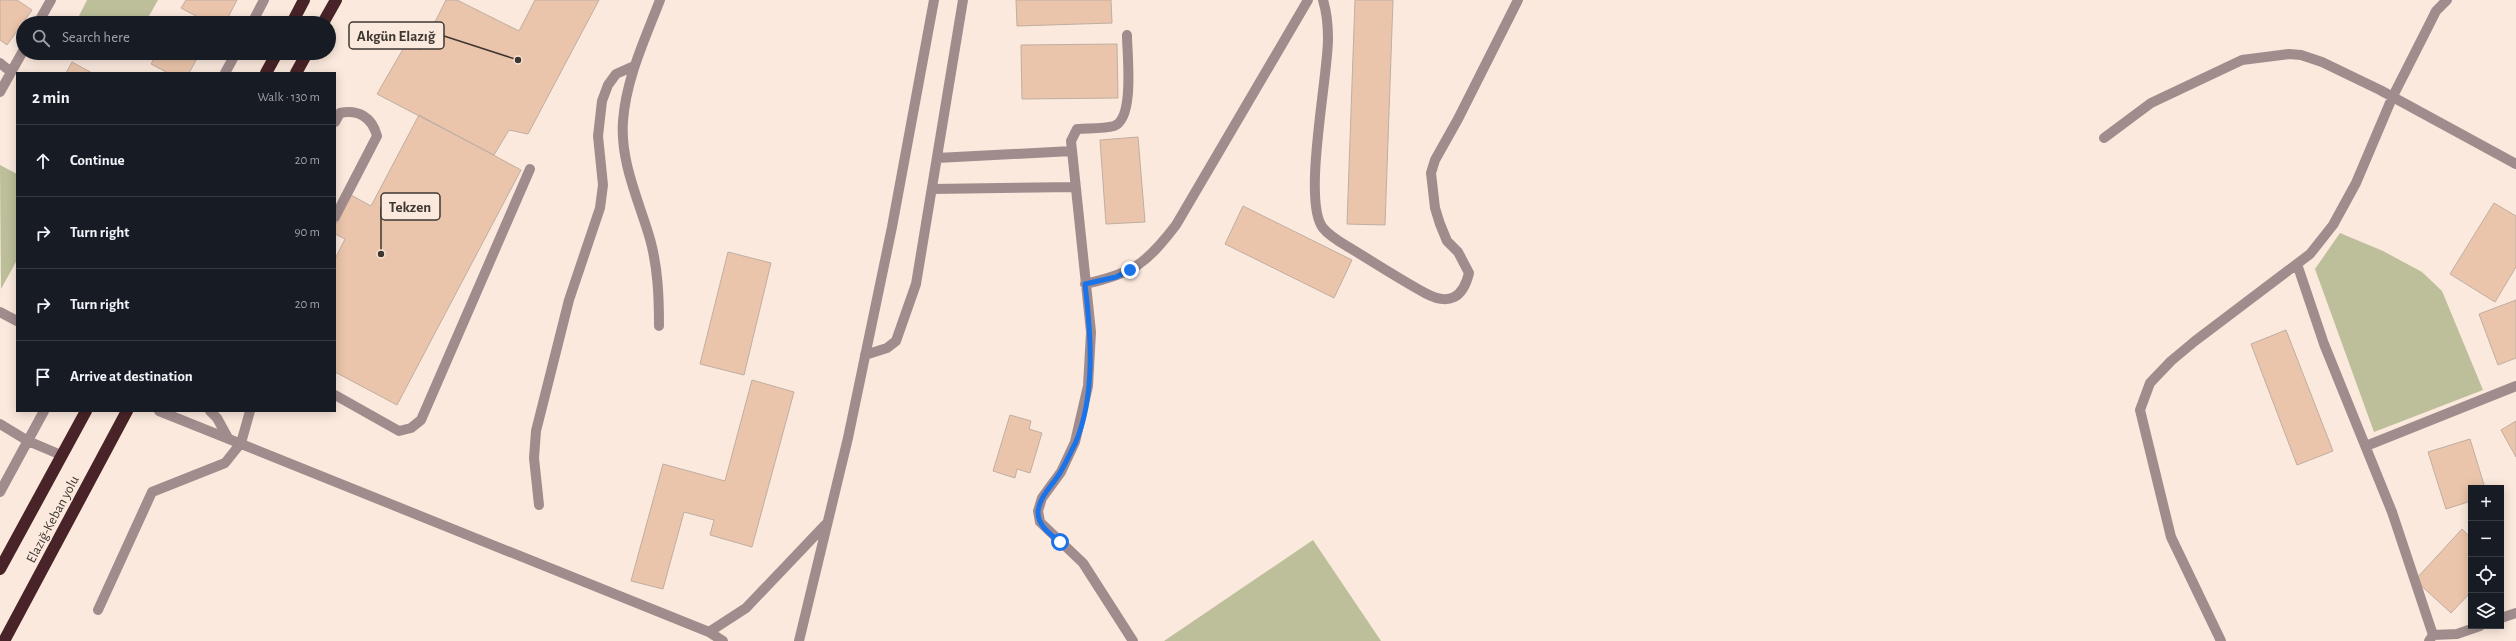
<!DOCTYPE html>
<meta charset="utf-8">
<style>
:root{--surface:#171b24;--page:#242831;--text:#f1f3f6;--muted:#9ea1a6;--line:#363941}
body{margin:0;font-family:"Alegreya Sans",sans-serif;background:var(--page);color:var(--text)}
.controls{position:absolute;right:12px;bottom:12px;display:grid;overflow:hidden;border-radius:0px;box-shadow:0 2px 10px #0003}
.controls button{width:36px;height:36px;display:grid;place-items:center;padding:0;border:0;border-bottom:1px solid var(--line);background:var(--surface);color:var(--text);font:20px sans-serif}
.stop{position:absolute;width:12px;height:12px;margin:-9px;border:3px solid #1a73e8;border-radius:50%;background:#fff}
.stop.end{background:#1a73e8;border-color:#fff;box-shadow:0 1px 4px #0008}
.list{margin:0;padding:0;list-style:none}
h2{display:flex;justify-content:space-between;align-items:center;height:52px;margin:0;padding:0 16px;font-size:17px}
h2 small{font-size:13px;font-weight:400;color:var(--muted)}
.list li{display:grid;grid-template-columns:26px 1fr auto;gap:12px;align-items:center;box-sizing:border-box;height:72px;padding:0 16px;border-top:1px solid var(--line)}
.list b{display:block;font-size:15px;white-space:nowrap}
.list em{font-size:13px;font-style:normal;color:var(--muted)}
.icon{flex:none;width:22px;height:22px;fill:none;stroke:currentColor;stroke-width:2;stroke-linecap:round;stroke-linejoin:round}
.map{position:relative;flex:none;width:2516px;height:641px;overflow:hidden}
.search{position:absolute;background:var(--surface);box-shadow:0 2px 10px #0003;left:16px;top:16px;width:320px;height:44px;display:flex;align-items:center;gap:10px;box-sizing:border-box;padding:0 14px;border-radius:22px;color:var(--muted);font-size:15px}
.panel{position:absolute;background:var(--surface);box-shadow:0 2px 10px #0003;left:16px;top:72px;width:320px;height:340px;border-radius:0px}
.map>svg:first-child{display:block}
.green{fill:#bcbf99}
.building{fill:#ebc5ab;stroke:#bfaea2}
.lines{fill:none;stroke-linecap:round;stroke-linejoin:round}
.minor{stroke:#a18c8d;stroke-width:10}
.highway{stroke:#482327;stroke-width:12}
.route{stroke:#1a73e8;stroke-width:5}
.labels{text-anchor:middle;stroke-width:3;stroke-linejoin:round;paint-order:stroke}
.street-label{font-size:14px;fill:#3e3732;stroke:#fbe9dd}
.leader{fill:none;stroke:#3e3732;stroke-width:1.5}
.callout-dot{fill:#3e3732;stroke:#fbe9dd;stroke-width:1.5}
.callout{fill:#fbe9dd;stroke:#3e3732;stroke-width:1.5}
.callout-label{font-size:15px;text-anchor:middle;font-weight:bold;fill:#3e3732}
</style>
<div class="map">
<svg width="2516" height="641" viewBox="0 0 2516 641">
<rect width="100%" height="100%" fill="#fbe9dd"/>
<path class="green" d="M87 0H158L145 23H78L76 22Z
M0 165 17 174V260L1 289Z
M2340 233 2383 251 2422 272 2442 291 2483 390 2374 432 2315 269Z
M1313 540 1381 641H1164Z"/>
<path class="building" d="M0 0H17L32 10 7 45 0 40Z
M186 0H237L225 23H209L181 8Z
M446 0H457L519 31 535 0H599L528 134 509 130 494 155 377 94 406 44 421 50Z
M1016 0H1111L1112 23 1017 26Z
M1355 0H1393L1385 225 1347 224Z
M1117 44 1118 98 1022 99 1021 45Z
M157 53H200L189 73H168L151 64Z
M72 62 92 73H66Z
M419 115 521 170 397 405 335 372V259L345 239 335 234V226L351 195 371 206Z
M1138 137 1145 222 1106 224 1100 140Z
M2494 203 2516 216V267L2495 302 2450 274Z
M1243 206 1352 260 1334 298 1225 244Z
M728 252 771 263 744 375 700 364Z
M2516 300V358L2498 365 2479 314Z
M2286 330 2333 451 2297 465 2251 344Z
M752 380 794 392 752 547 710 535 714 520 684 512 663 589 631 581 663 464 725 481Z
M1010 415 1031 421 1029 429 1042 433 1030 473 1017 469 1015 478 993 471Z
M2516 421V457L2501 430Z
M2470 439 2485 488H2471V501L2446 509 2428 452Z
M2462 529 2471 538V592L2451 613 2415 580Z"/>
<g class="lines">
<path class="minor" d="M1323 0C1327 13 1328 25 1328 39 1328 77 1302 202 1323 228 1331 238 1344 244 1355 251 1378 265 1401 280 1425 293 1449 306 1463 298 1469 273L1458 252 1447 241 1440 224 1435 208 1431 173 1435 160 1458 119 1518 0
M38 23 51 0
M252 23 264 0
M1127 35C1127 54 1135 119 1114 126 1103 129 1088 128 1077 129L1071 141 1091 332 1088 386 1075 442 1061 472 1042 498 1038 511 1040 522 1083 563 1133 641
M0 63 11 72
M225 73 236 53
M0 92 23 51
M335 122 340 113C358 109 372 117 377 136L335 217
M2104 138 2151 103 2242 60 2289 54 2301 55 2322 62 2380 90 2516 164
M937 158 1072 151
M932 189 1075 187
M2297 264 2324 344 2392 512 2433 635
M1085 284C1134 273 1146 264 1176 225L1308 0
M0 312 17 321
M659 326C659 297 658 268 650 239 639 201 620 162 623 121 626 79 645 39 660 0
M865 355 887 348 896 341 916 284 963 0
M335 395 399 431 411 428 421 420 530 169
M159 411 709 632 723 641
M210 411 217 418 228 438
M0 424 28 441 61 455
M2366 446 2516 386
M0 492 44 411
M539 505 534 458 536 431 569 300 600 208 603 185 598 136 602 101 608 85 616 74 634 66
M98 610 152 492 225 463 241 443 250 411
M2501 618 2516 613
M709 632 746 608 826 524
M799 641 848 438 892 227 934 0
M2221 641 2171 537 2140 410 2150 383 2171 361 2195 341 2310 254 2333 225 2356 183 2392 98 2429 25 2436 11 2447 0
M2429 641 2433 635 2457 634 2480 626"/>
<path class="highway" d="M292 23 304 0
M323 23 336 0
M266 73 277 53
M296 73 307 53
M0 569 86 411
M4 641 127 411"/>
</g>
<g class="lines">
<path class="route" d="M1060 542C1050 534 1037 525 1038 511 1040 495 1054 484 1061 471 1066 463 1070 453 1075 444 1096 396 1091 334 1085 284L1116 277 1130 270"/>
</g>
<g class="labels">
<g class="street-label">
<text transform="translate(52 519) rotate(-62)" y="5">Elazığ-Keban yolu</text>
</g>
</g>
<path class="leader" d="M518 60L444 36M381 254L381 207"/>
<g class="callout-dot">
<circle cx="518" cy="60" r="4"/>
<circle cx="381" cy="254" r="4"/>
</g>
<g class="callout">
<rect x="349" y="22" width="95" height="27" rx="4"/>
<rect x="381" y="193" width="59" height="27" rx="4"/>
</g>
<g class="callout-label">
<text x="396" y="41">Akgün Elazığ</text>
<text x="410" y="212">Tekzen</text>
</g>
</svg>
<div class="controls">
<button>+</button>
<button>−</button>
<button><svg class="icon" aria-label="locate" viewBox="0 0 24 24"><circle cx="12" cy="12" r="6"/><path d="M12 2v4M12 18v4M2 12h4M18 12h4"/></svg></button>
<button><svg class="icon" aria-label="layers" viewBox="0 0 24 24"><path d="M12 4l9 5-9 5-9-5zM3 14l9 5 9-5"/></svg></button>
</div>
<div class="stop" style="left:1060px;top:542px"></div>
<div class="stop end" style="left:1130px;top:270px"></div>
<div class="search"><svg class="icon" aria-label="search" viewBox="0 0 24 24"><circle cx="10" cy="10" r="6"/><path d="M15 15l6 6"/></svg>Search here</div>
<section class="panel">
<h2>2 min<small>Walk · 130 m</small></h2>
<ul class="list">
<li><svg class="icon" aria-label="ahead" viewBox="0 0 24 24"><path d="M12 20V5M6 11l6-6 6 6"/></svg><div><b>Continue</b></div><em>20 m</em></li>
<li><svg class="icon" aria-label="right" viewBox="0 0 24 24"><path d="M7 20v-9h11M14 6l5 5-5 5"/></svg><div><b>Turn right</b></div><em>90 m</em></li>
<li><svg class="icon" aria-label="right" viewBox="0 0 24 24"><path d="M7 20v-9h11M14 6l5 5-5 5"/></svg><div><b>Turn right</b></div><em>20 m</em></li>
<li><svg class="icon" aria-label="arrive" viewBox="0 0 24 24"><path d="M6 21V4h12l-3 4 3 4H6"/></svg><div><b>Arrive at destination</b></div></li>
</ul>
</section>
</div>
